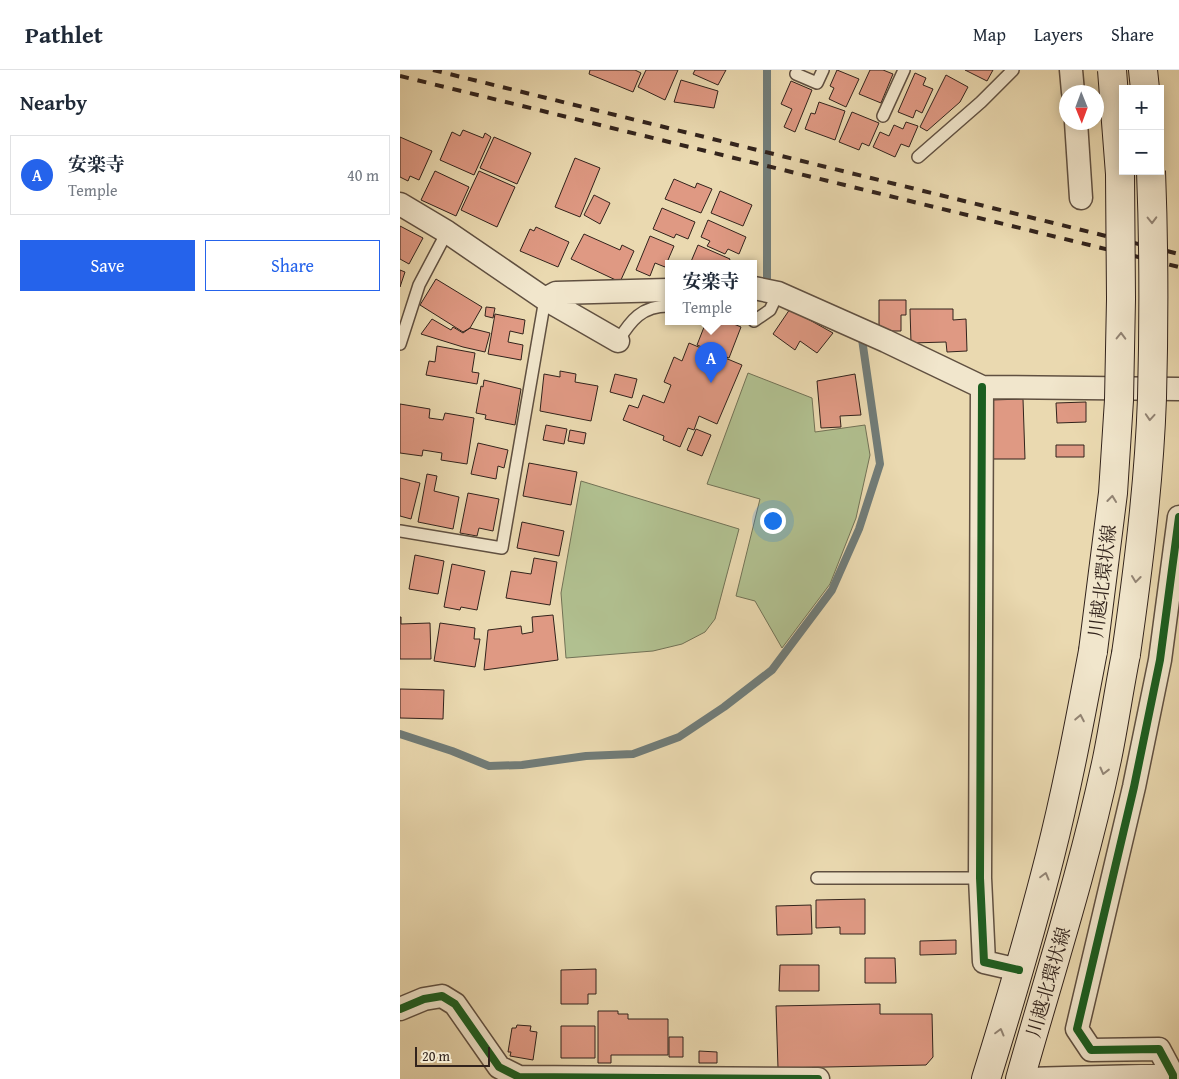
<!DOCTYPE html>
<meta charset="utf-8">
<style>
:root{--surface:#fff;--page:#f6f6f7;--text:#1f2937;--muted:#747a83;--line:#e0e1e3;--accent:#2563eb}
body{margin:0;font-family:"Gentium Book Plus","Noto Serif JP",serif;background:var(--page);color:var(--text)}
.controls{position:absolute;right:15px;top:15px;display:grid;overflow:hidden;border-radius:0px;box-shadow:0 2px 12px #0003}
.controls button{width:45px;height:45px;display:grid;place-items:center;padding:0;border:0;border-bottom:1px solid var(--line);background:var(--surface);color:var(--text);font:25px sans-serif}
.compass{position:absolute;left:659px;top:15px;width:45px;height:45px;border-radius:50%;background:var(--surface);box-shadow:0 2px 12px #0003;rotate:179deg}
.scale{position:absolute;left:15px;bottom:12px;width:75px;box-sizing:border-box;padding-left:5px;border:2px solid #32231c;border-top:0;font-size:14px;line-height:18px;white-space:nowrap;color:#32231c;-webkit-text-stroke:4px #f1e6cc;paint-order:stroke}
.you{position:absolute;left:372px;top:450px;width:18px;height:18px;margin:-12px;border:4px solid #fff;border-radius:50%;background:#1a73e8;box-shadow:0 0 0 8px #1a73e833}
.badge{display:grid;place-items:center;width:32px;height:32px;border-radius:50%;background:var(--accent);color:#fff;font-size:16px;font-weight:700}
.pin{position:absolute;translate:-50% -41px;filter:drop-shadow(0 1px 2px #0008)}
.pin::after{content:'';position:absolute;top:26px;width:18px;height:15px;background:inherit;clip-path:polygon(0 0,100% 0,50% 100%)}
.popup{position:absolute;left:265px;top:190px;width:92px;height:65px;box-sizing:border-box;display:grid;place-content:center;border-radius:0px;background:var(--surface);filter:drop-shadow(0 1px 4px #0005);font-size:16px;white-space:nowrap;color:var(--muted)}
.popup b{font-size:19px;color:var(--text)}
.popup::after{content:'';position:absolute;left:50%;top:100%;margin-left:-10px;border:10px solid transparent;border-top-color:var(--surface)}
.list{margin:0;padding:0;list-style:none}
h2{display:flex;justify-content:space-between;align-items:center;height:65px;margin:0;padding:0 20px;font-size:21px}
h2 small{font-size:16px;font-weight:400;color:var(--muted)}
.list li{display:grid;grid-template-columns:32px 1fr auto;gap:15px;align-items:center;box-sizing:border-box;height:80px;margin:0 10px 10px;padding:0 10px;border:1px solid var(--line);border-radius:0px}
.list b{display:block;font-size:19px;white-space:nowrap}
.list p{margin:0;font-size:16px;white-space:nowrap;color:var(--muted)}
.list em{font-size:16px;font-style:normal;color:var(--muted)}
.actions{display:flex;gap:10px;padding:15px 20px}
.actions a{flex:1;padding:11px 0;border:1px solid var(--accent);border-radius:0px;text-align:center;font-size:18px;color:var(--accent)}
.actions .main{background:var(--accent);color:#fff}
.map{position:relative;flex:none;width:779px;height:1009px;overflow:hidden}
header{display:flex;align-items:center;gap:30px;box-sizing:border-box;height:70px;padding:0 25px;background:var(--surface);border-bottom:1px solid var(--line)}
header strong{font-size:24px}
nav{display:flex;gap:28px;margin-inline-start:auto;font-size:18px}
main{display:flex}
aside{flex:1;background:var(--surface)}
.map>svg:first-child{display:block}
.green{fill:#b1c090;stroke:#727256}
.lines{fill:none;stroke-linecap:round;stroke-linejoin:round}
.stream{stroke:#717c78;stroke-width:8}
.building{fill:#df9983;stroke:#32231c}
.lane-casing{stroke:#605041;stroke-width:14}
.street-casing{stroke:#605041;stroke-width:25}
.secondary-casing{stroke:#32231c;stroke-width:30}
.lane{stroke:#f1e6cc;stroke-width:11}
.street{stroke:#f1e6cc;stroke-width:22}
.secondary{stroke:#f1e6cc;stroke-width:28}
.rail{stroke:#32231c;stroke-width:4;stroke-dasharray:9 9;stroke-linecap:butt}
.secondary-bridge-casing{stroke:#32231c;stroke-width:30;stroke-linecap:butt}
.secondary-bridge{stroke:#f1e6cc;stroke-width:28}
.cycleway-casing{stroke:#f1e6cc;stroke-width:11}
.cycleway{stroke:#1b5e20;stroke-width:8}
.oneway{stroke:#928474}
.labels{text-anchor:middle;stroke-width:5;stroke-linejoin:round;paint-order:stroke}
.street-label{font-size:19px;fill:#32231c;stroke:#f1e6cc}
</style>
<header>
<strong>Pathlet</strong>
<nav><a>Map</a><a>Layers</a><a>Share</a></nav>
</header>
<main>
<aside>
<h2>Nearby<small></small></h2>
<ul class="list">
<li><span class="badge">A</span><div><b>安楽寺</b><p>Temple</p></div><em>40 m</em></li>
</ul>
<div class="actions"><a class="main">Save</a><a>Share</a></div>
</aside>
<div class="map">
<svg width="779" height="1009" viewBox="0 0 779 1009">
<rect width="100%" height="100%" fill="#ead9b0"/>
<filter id="stains"><feTurbulence type="fractalNoise" baseFrequency=".004" numOctaves="4"/><feColorMatrix values="0 0 0 0 .2 0 0 0 0 .09 0 0 0 0 .02 0 0 0 .5 -.17"/></filter>
<radialGradient id="worn" r=".72"><stop offset=".6" stop-color="#630" stop-opacity="0"/><stop offset="1" stop-color="#630" stop-opacity=".3"/></radialGradient>
<path class="green" d="M348 303 412 328 415 362 465 355 470 385 456 448 430 514 382 578 355 531 336 526 360 429 307 414Z
M181 411 339 459 315 549 305 562 282 574 253 581 166 588 161 523Z"/>
<g class="lines">
<path class="stream" d="M367 0V209
M0 664 52 681 89 696 122 695 186 686 233 684 279 667 324 637 372 600 432 520 459 459 480 394 462 269 457 267"/>
</g>
<path class="building" d="M190 0H235L241 3 233 22 189 4Z
M246 0H278L265 30 238 17Z
M295 0H326L318 15 293 4Z
M437 0 459 9 446 37 429 29 434 18 430 16Z
M470 0H483L493 4 481 33 459 24Z
M565 0H593L587 11Z
M515 3 526 8 523 15 533 19 522 43 516 40 513 48 498 42Z
M546 5 568 17 560 32 527 61 520 57Z
M281 10 318 21 314 38 274 32Z
M391 11 412 20 395 62 384 57 392 39 381 34Z
M419 32 445 41 435 70 405 59 411 43 415 44Z
M452 42 479 53 469 76 462 73 459 80 439 72Z
M506 52 518 56 509 77 501 74 495 87 473 77 480 62 489 66 494 55 503 59Z
M63 60 83 68 85 63 91 67 74 105 40 90 52 62 60 66Z
M0 67 32 81 19 110 10 106 8 111 0 107Z
M94 67 131 83 117 114 80 98Z
M175 88 200 98 180 147 155 137Z
M35 101 69 117 56 146 21 130Z
M79 101 115 117 97 157 61 140Z
M274 109 295 118 297 113 312 119 301 143 265 129Z
M320 121 352 135 343 156 311 143Z
M194 125 210 133 200 154 184 145Z
M262 138 295 152 288 169 276 164 274 168 253 159Z
M308 150 346 167 339 184 328 179 325 184 307 176 310 171 301 167Z
M0 156 23 168 9 194 0 189Z
M136 157 169 172 158 197 120 181 130 159 134 161Z
M184 164 220 180 222 175 234 181 220 212 171 189Z
M250 166 274 176 265 197 255 193 250 206 236 200Z
M298 175 330 189 328 194H290Z
M0 200 5 202 0 217Z
M36 209 82 237 70 258 63 262 20 235Z
M479 230H506V245H501V261H479Z
M86 237 95 238 93 248 85 246Z
M390 239 433 263 417 283 400 271 395 280 373 264Z
M510 239H553V250L566 249 567 281 547 282 546 272 511 273Z
M95 244 125 250 123 264 110 261 108 272 123 275 121 290 88 284Z
M32 249 51 260 53 257 63 263 70 258 90 263 85 282 63 277 21 264Z
M306 252H329L341 257 329 288 297 275Z
M289 273 342 295 317 354 299 346 294 360 288 358 280 377 263 370 264 366 223 350 229 335 238 338 243 325 264 333 271 315 264 312 274 287 282 291Z
M37 276 75 283 72 302 79 303 77 314 26 305 29 291 35 292Z
M160 301 176 304 175 312 198 316 191 351 140 341 144 304 160 307Z
M215 304 237 309 232 328 210 322Z
M455 304 461 345 440 346 441 357 421 358 417 311Z
M84 310 121 319 115 355 85 349 86 345 76 343 81 316 83 317Z
M623 329 625 389H592L591 330Z
M686 332V352L657 353 656 333Z
M0 334 30 339 29 348 43 350 45 343 74 348 67 394 41 390 42 383 23 380 22 386 0 383Z
M146 355 167 359 164 374 143 370Z
M296 359 311 365 302 386 287 380Z
M170 360 186 363 184 374 168 371Z
M78 373 108 380 104 398 98 396 96 409 71 404Z
M656 375H684V387H656Z
M129 393 177 402 171 435 123 426Z
M27 404 37 406 34 421 59 427 53 459 18 452Z
M0 408 20 413 11 449 0 446Z
M68 423 99 429 93 461 79 458 77 466 60 463Z
M122 452 164 461 159 486 117 478Z
M15 485 44 491 38 524 9 519Z
M134 488 157 492 150 535 106 528 111 501 131 504Z
M52 494 85 501 77 540 61 537 60 540 44 537Z
M153 545 158 590 84 600 88 560 121 556 122 564 133 562 132 547Z
M0 547H1V554L30 553 31 589H0Z
M40 553 75 558 74 569H80L75 597 34 591Z
M0 619 44 620 43 649 0 648Z
M465 829V864H440V857L416 858V830Z
M411 835 412 864 377 865 376 836Z
M556 870V884L520 885V871Z
M465 888H495L496 913H465Z
M380 895H419V921H379Z
M196 899V924H188V934H161V900Z
M480 934V944H532L533 987 526 995 378 998 376 936Z
M198 941H218V944H228V949H268V985H211V993H198Z
M117 955 131 956 130 961 137 962 133 990 110 986 111 982H108L112 958H116Z
M161 956H195V988H161Z
M269 967H283V987H269Z
M299 981 317 982V993H299Z"/>
<g class="lines">
<defs>
<path id="lane" d="M396 4 417 13 423 0
M483 46 504 0
M518 87 581 32 613 0
M354 251 370 240 378 223
M218 271C231 250 242 236 268 236
M0 274 19 215 47 162
M0 461 102 478 145 229
M417 808H580"/>
<path id="street" d="M671 0 673 22
M676 52 681 128
M0 134 47 162 145 229 218 271
M354 218 378 223 486 271 582 317 779 319
M145 229 156 223 268 220
M582 317 580 808 584 892 619 900
M0 939 24 929 42 926 55 934 99 997 119 1007 418 1009
M627 1009 779 1005
M773 1009V1005L759 979 691 980 677 959 734 717 760 590 779 447"/>
<path id="secondary" d="M743 0 745 19
M586 1009C609 935 631 861 650 786 667 719 680 650 693 581
M620 1009C650 903 684 798 707 689 714 655 719 619 726 584"/>
</defs>
<use href="#lane" class="lane-casing"/>
<use href="#street" class="street-casing"/>
<use href="#secondary" class="secondary-casing"/>
<use href="#lane" class="lane"/>
<use href="#street" class="street"/>
<use href="#secondary" class="secondary"/>
<path class="rail" d="M33 0 779 184
M0 6 779 197"/>
<defs>
<path id="secondary-bridge" d="M693 581 713 423 719 330 721 229 720 104 712 0
M726 584C738 500 749 414 752 328 754 253 754 177 751 101"/>
</defs>
<use href="#secondary-bridge" class="secondary-bridge-casing"/>
<use href="#secondary-bridge" class="secondary-bridge"/>
<defs>
<path id="cycleway" d="M582 317 580 808 584 892 619 900
M0 939 24 929 42 926 55 934 99 997 119 1007 418 1009
M773 1009V1005L759 979 691 980 677 959 734 717 760 590 779 447"/>
</defs>
<use href="#cycleway" class="cycleway-casing"/>
<use href="#cycleway" class="cycleway"/>
</g>
<defs><path id="oneway-chevron" d="M-2-3.5L2.5 0L-2 3.5" fill="none" stroke-width="1.6" stroke-linecap="round" stroke-linejoin="round" transform="scale(1.25)"/></defs>
<g class="oneway">
<use href="#oneway-chevron" transform="translate(752 150) rotate(89)"/>
<use href="#oneway-chevron" transform="translate(721 266) rotate(-89)"/>
<use href="#oneway-chevron" transform="translate(750 347) rotate(94)"/>
<use href="#oneway-chevron" transform="translate(712 429) rotate(-84)"/>
<use href="#oneway-chevron" transform="translate(736 509) rotate(97)"/>
<use href="#oneway-chevron" transform="translate(680 648) rotate(-79)"/>
<use href="#oneway-chevron" transform="translate(704 701) rotate(104)"/>
<use href="#oneway-chevron" transform="translate(645 806) rotate(-75)"/>
<use href="#oneway-chevron" transform="translate(600 962) rotate(-75)"/>
</g>
<g class="labels">
<g class="street-label">
<text transform="translate(702 511) rotate(-83)" y="7">川越北環状線</text>
<text transform="translate(648 912) rotate(-74)" y="7">川越北環状線</text>
</g>
</g>
<rect width="100%" height="100%" filter="url(#stains)"/>
<rect width="100%" height="100%" fill="url(#worn)"/>
</svg>
<div class="controls">
<button>+</button>
<button>−</button>
</div>
<svg class="compass" viewBox="-18 -18 36 36"><path d="M0-13l5 13h-10z" fill="#e53935"/><path d="M0 13l5-13h-10z" fill="#747a83"/></svg>
<div class="scale">20 m</div>
<div class="you"></div>
<div class="pin badge" style="left:311px;top:313px">A</div>
<div class="popup"><b>安楽寺</b>Temple</div>
</div>
</main>
